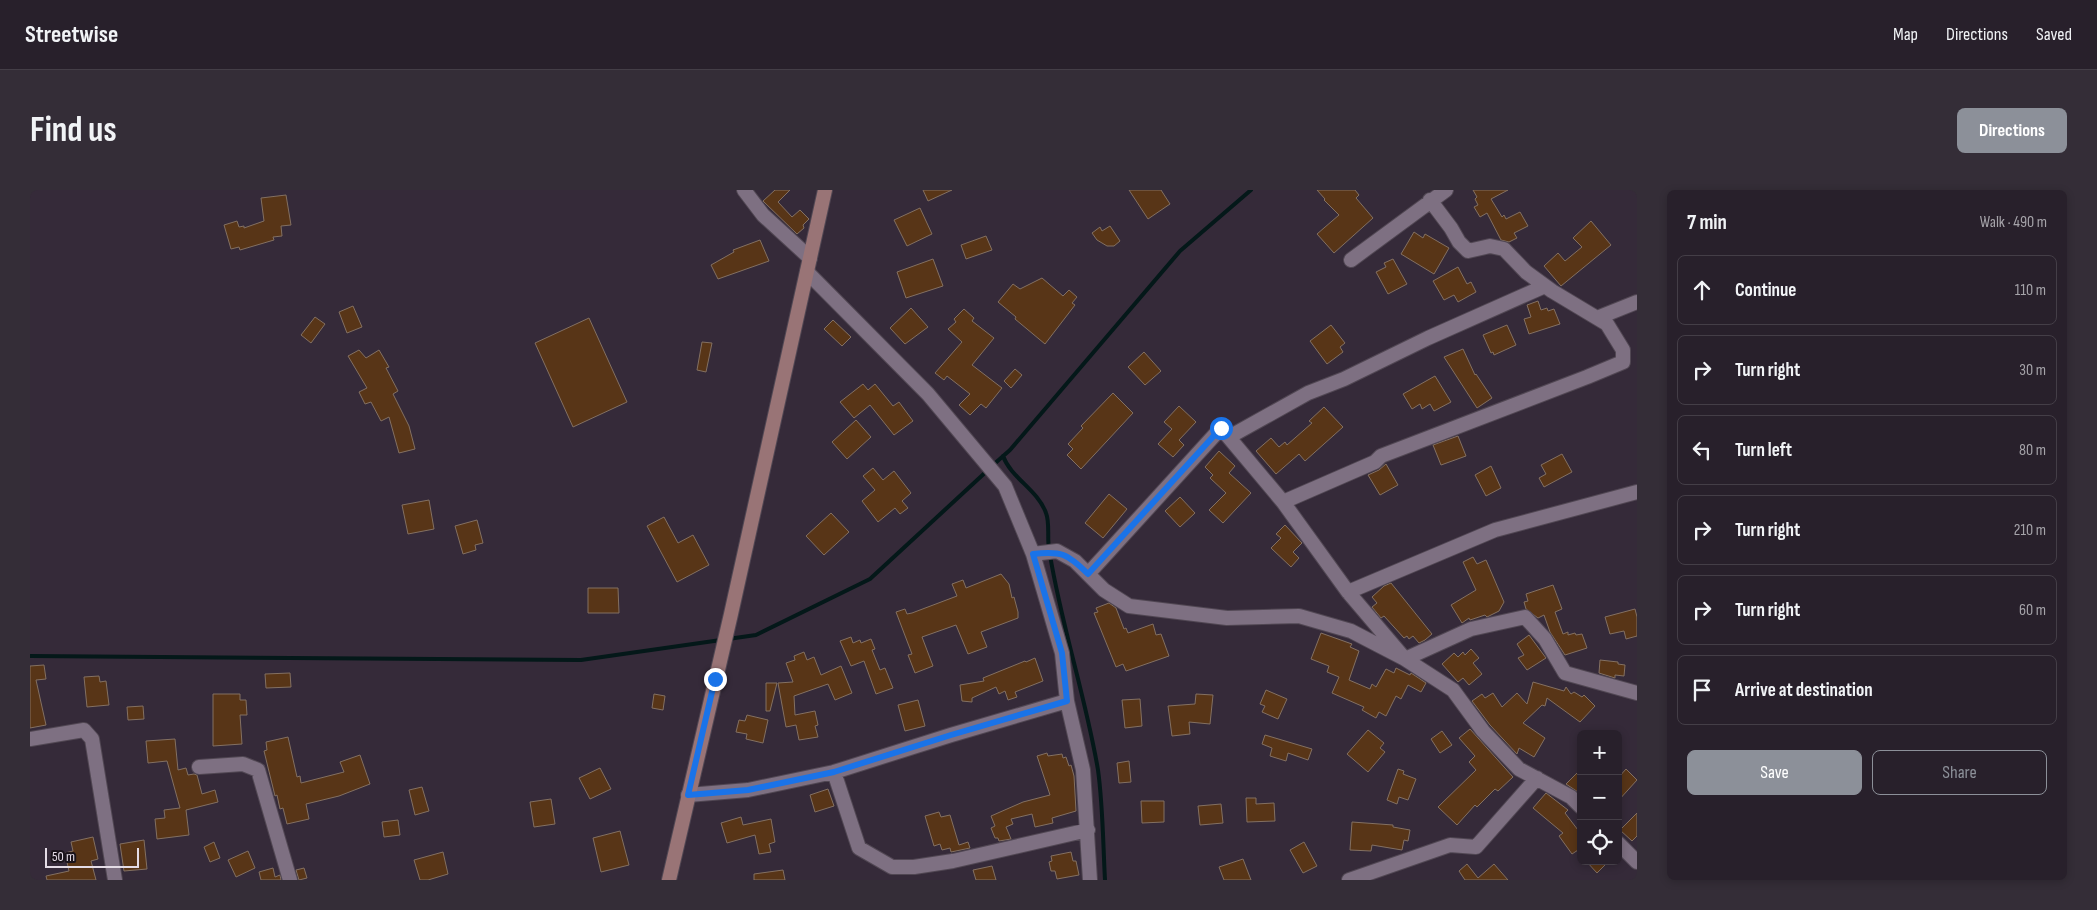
<!DOCTYPE html>
<meta charset="utf-8">
<style>
:root{--surface:#28202b;--page:#342d37;--text:#f1f3f6;--muted:#a5a3a9;--line:#443e47;--accent:#8c9099}
body{margin:0;font-family:"Sofia Sans Condensed",sans-serif;background:var(--page);color:var(--text)}
.controls{position:absolute;right:15px;bottom:15px;display:grid;overflow:hidden;border-radius:8px;box-shadow:0 2px 8px #0003}
.controls button{width:45px;height:45px;display:grid;place-items:center;padding:0;border:0;border-bottom:1px solid var(--line);background:var(--surface);color:var(--text);font:25px sans-serif}
.scale{position:absolute;left:15px;bottom:12px;width:94px;box-sizing:border-box;padding-left:5px;border:2px solid #e4dce6;border-top:0;font-size:14px;line-height:18px;white-space:nowrap;color:#e4dce6;-webkit-text-stroke:4px #1a141b;paint-order:stroke}
.stop{position:absolute;width:15px;height:15px;margin:-11px;border:4px solid #1a73e8;border-radius:50%;background:#fff}
.stop.end{background:#1a73e8;border-color:#fff;box-shadow:0 1px 5px #0008}
.list{margin:0;padding:0;list-style:none}
h2{display:flex;justify-content:space-between;align-items:center;height:65px;margin:0;padding:0 20px;font-size:21px}
h2 small{font-size:16px;font-weight:400;color:var(--muted)}
.list li{display:grid;grid-template-columns:32px 1fr auto;gap:15px;align-items:center;box-sizing:border-box;height:70px;margin:0 10px 10px;padding:0 10px;border:1px solid var(--line);border-radius:8px}
.list b{display:block;font-size:19px;white-space:nowrap}
.list em{font-size:16px;font-style:normal;color:var(--muted)}
.actions{display:flex;gap:10px;padding:15px 20px}
.actions a{flex:1;padding:11px 0;border:1px solid var(--accent);border-radius:8px;text-align:center;font-size:18px;color:var(--accent)}
.actions .main{background:var(--accent);color:#fff}
.icon{flex:none;width:28px;height:28px;fill:none;stroke:currentColor;stroke-width:2;stroke-linecap:round;stroke-linejoin:round}
.map{position:relative;flex:none;width:1607px;height:690px;overflow:hidden;border-radius:8px}
header{display:flex;align-items:center;gap:30px;box-sizing:border-box;height:70px;padding:0 25px;background:var(--surface);border-bottom:1px solid var(--line)}
header strong{font-size:24px}
nav{display:flex;gap:28px;margin-inline-start:auto;font-size:18px}
.intro{display:flex;align-items:center;justify-content:space-between;box-sizing:border-box;height:120px;padding:0 30px}
h1{margin:0;font-size:35px}
.button{padding:12px 22px;border-radius:8px;background:var(--accent);color:#fff;font-size:18px;font-weight:700}
main{display:flex;gap:30px;padding:0 30px}
aside{flex:1;background:var(--surface);border-radius:8px;box-shadow:0 2px 8px #0003}
.map>svg:first-child{display:block}
.lines{fill:none;stroke-linecap:round;stroke-linejoin:round}
.stream{stroke:#041819;stroke-width:4}
.building{fill:#583517;stroke:#837062}
.minor-casing{stroke:#514753;stroke-width:16}
.secondary-casing{stroke:#514753;stroke-width:16}
.minor{stroke:#7e7082;stroke-width:14}
.secondary{stroke:#997476;stroke-width:14}
.route{stroke:#1a73e8;stroke-width:6}
</style>
<header>
<strong>Streetwise</strong>
<nav><a>Map</a><a>Directions</a><a>Saved</a></nav>
</header>
<div class="intro"><h1>Find us</h1><a class="button">Directions</a></div>
<main>
<div class="map">
<svg width="1607" height="690" viewBox="0 0 1607 690">
<rect width="100%" height="100%" fill="#352a39"/>
<g class="lines">
<path class="stream" d="M973 266C981 288 1008 300 1016 323 1020 333 1017 348 1019 358
M963 275 980 260 1150 61 1221 0
M1020 365C1032 438 1056 508 1068 580 1073 616 1073 654 1075 690
M698 449 726 445 840 389 958 280
M0 466 551 470 691 450"/>
</g>
<path class="building" d="M745 0H760L748 12 762 27 770 20 779 29 773 35 774 38 767 44 733 11Z
M893 0H922L898 11Z
M1099 0H1131L1140 14 1118 29Z
M1287 0H1325L1329 5 1326 8 1343 28 1304 63 1287 44 1309 25 1294 10 1295 9Z
M1443 0H1478L1461 9 1472 27 1474 25 1476 29 1490 22 1498 36 1484 43 1487 48 1479 52 1471 50 1457 23 1450 27 1444 17 1448 15 1445 9 1447 7Z
M256 5 261 35 251 36 252 46 243 47 244 50 210 60 209 57 201 59 194 35 207 31 209 37 214 36V38L234 31 231 8Z
M890 18 902 44 877 56 864 30Z
M1561 31 1581 55 1531 96 1514 76 1528 63 1535 71 1552 57 1543 48Z
M1080 36 1090 51 1084 56H1077L1067 50 1062 43 1070 37 1072 41Z
M1384 42 1393 48 1395 44 1419 58 1404 84 1371 64Z
M956 46 962 60 936 69 931 55Z
M730 50 739 71 688 89 681 75 704 62 703 60Z
M903 69 913 96 876 108 867 82Z
M1363 69 1377 94 1358 104 1346 82 1356 77 1354 73Z
M1428 77 1437 94 1441 92 1446 102 1428 112 1424 105 1414 110 1403 91Z
M1012 88 1033 106 1039 100 1047 107 1042 113 1045 115 1015 154 985 129 986 127 968 112 983 94 990 99Z
M1508 111 1511 120 1517 118 1518 121 1524 119 1530 134 1499 144 1494 129 1501 127 1497 115Z
M323 116 332 137 317 143 309 122Z
M881 118 898 137 875 154 860 138Z
M934 119 944 128 942 131 964 148 942 175 972 198 956 218 951 214 940 225 929 215 940 204 917 186 914 190 905 183 932 152 918 139 926 132 924 129Z
M285 127 295 134 281 153 271 145Z
M559 128 597 212 543 237 505 153Z
M803 130 821 147 812 156 794 139Z
M1301 135 1315 153 1310 157 1313 162 1297 174 1280 151Z
M1477 135 1486 155 1464 165 1463 162 1461 163 1453 145Z
M672 152 682 153 676 182 667 180Z
M1433 159 1445 185 1446 184 1462 208 1447 218 1414 167Z
M329 160 336 168 349 160 359 177 356 178 368 201 363 204 379 236 385 259 369 263 359 227 351 231 341 212 335 214 329 202 337 198 318 166Z
M1114 162 1131 181 1115 195 1098 177Z
M985 179 992 185 981 198 974 191Z
M1405 186 1421 212 1404 221 1400 214 1392 219 1390 214 1382 219 1373 204Z
M833 194 838 200 845 194 863 216 869 212 883 231 864 245 840 215 824 228 810 212Z
M1083 203 1103 223 1051 279 1037 265 1043 259 1038 254 1053 238 1051 236Z
M1149 216 1166 232 1149 250 1154 255 1143 267 1128 254 1142 239 1134 232Z
M1294 217 1313 237 1275 271 1269 264 1246 284 1226 261 1241 248 1249 257 1255 252 1257 255 1282 233 1279 231Z
M826 230 841 247 817 269 802 252Z
M1428 246 1436 266 1411 275 1403 255Z
M1189 261 1205 276 1199 283 1221 303 1193 333 1179 320 1196 303 1180 288 1183 285 1175 277Z
M1532 264 1542 282 1514 297 1509 288 1516 284 1511 275Z
M1356 274 1368 295 1350 305 1338 285 1349 280Z
M1461 276 1471 298 1456 306 1445 285Z
M843 278 853 290 864 281 881 303 872 311 878 318 870 324 865 318 848 332 832 311 845 300 833 286Z
M1079 304 1097 319 1073 348 1055 333Z
M1150 307 1165 323 1150 337 1135 321Z
M399 310 404 339 378 344 372 315Z
M801 323 819 342 794 365 776 346Z
M634 327 648 353 663 345 679 375 647 392 617 336Z
M447 330 453 353 445 355 446 360 433 364 425 336Z
M1255 335 1272 353 1263 362 1269 368 1261 377 1241 358 1251 348 1246 344Z
M1443 367 1447 374 1456 370 1474 412 1469 421 1457 427 1455 425 1440 430 1439 428 1432 433 1421 415 1446 400 1433 372Z
M971 384 979 394 982 408 984 407 988 422V428L951 442 957 457 938 464 926 435 892 447 903 476 885 483 878 465 882 464 866 422 875 419 877 424 882 423 927 406 922 394 933 390 936 398Z
M1361 393 1402 444 1395 450 1389 453 1383 446 1379 449 1377 446 1374 448 1354 426 1351 428 1342 417 1347 413 1342 407 1354 396Z
M1523 395 1532 419 1525 422 1533 444 1538 442V445L1545 443 1546 445 1552 444 1557 458 1535 465 1520 442 1514 425 1508 428 1496 419 1494 412 1498 411 1496 404Z
M558 398H588L589 423H558Z
M1079 413 1086 418 1094 439 1096 438 1098 443 1123 434 1126 445 1131 444 1139 466 1096 481 1093 474 1086 477 1064 423 1068 422 1066 418Z
M1605 419 1607 427V446L1596 449 1594 441 1580 444 1575 427Z
M1291 443 1322 454 1320 457 1329 461 1319 490 1340 499 1342 494 1346 497 1356 479 1364 483 1366 478 1380 485 1381 483 1396 493 1391 502 1378 495 1371 509 1366 506 1356 526 1349 522 1346 528 1332 520 1334 517 1302 503 1309 487 1297 482 1299 476 1281 469Z
M1499 445 1516 468 1497 480 1488 468 1494 465 1487 454Z
M821 447 823 453 830 450 831 453 841 449 845 459 842 460 850 480 855 478 863 498 846 504 834 471 821 476 810 451Z
M1441 459 1449 468 1443 473 1452 484 1439 495 1433 488 1428 492 1412 474 1424 463 1428 467 1433 462 1435 465Z
M774 462 777 470 784 467 791 485 811 476 822 503 805 510 798 494 764 506 765 525 785 521 788 535 785 536 788 547 769 550 766 535 756 537 748 493 763 492 756 473 765 470 764 466Z
M1005 468 1013 491 985 502 987 507 978 510 975 501 969 504 966 497 942 508V512L932 511 930 495 954 491 953 488 995 471 996 472Z
M1570 470 1588 472V474L1595 475 1594 486 1585 485V488L1569 483Z
M14 475 16 489 6 490 16 535 0 538V476Z
M260 483 261 497 236 498 235 484Z
M69 486 70 492 76 491 79 515 57 517 54 487Z
M1503 492 1534 501 1536 497 1541 504 1544 502 1552 507 1554 505 1565 516 1550 532 1517 508 1515 516 1512 515 1493 533 1515 548 1504 567 1489 558 1487 564 1460 535 1442 511 1452 504 1455 508 1463 503 1472 517 1487 503 1497 514Z
M736 493H747L740 521H736Z
M1236 500 1257 509 1248 529 1232 522 1235 516 1230 514Z
M183 504H210V510H216L217 525H210L212 554 183 556Z
M624 504 635 506 633 520 622 518Z
M1166 504 1183 505 1180 534 1159 532 1160 544 1142 546 1138 516 1165 514Z
M1110 509 1112 536 1095 538 1092 510Z
M888 510 895 536 875 541 868 515Z
M113 516 114 529 98 530 97 517Z
M717 525 738 530 733 553 716 549 717 544 706 542 709 530 715 531Z
M1440 539 1483 587 1468 601 1465 599 1447 617 1445 615 1427 635 1408 617 1446 580 1439 572 1445 566 1429 548Z
M1338 540 1354 553 1350 558 1355 562 1338 582 1317 564Z
M1412 541 1422 555 1410 563 1401 549Z
M1235 545 1282 559 1278 570 1258 563 1256 571 1240 566 1242 558 1232 554Z
M258 547 267 587 270 586 271 593 314 582 310 572 330 565 340 594 309 606 276 614 279 629 257 634 253 618 250 619 247 605 245 606 234 561 237 560 236 552Z
M145 549 148 580 156 578 158 585 164 584 167 585 172 604 185 600 188 612 156 620 159 645 127 649 125 629 135 628 134 620 150 618 137 571 118 573 116 551Z
M1017 563 1018 566 1032 564 1033 568 1036 567 1039 576 1041 575 1044 586 1046 621 1022 628 1023 633 1005 637 1002 624 981 629 983 634 976 637 981 649 969 651 968 648H965L961 638 965 636 961 626 993 612 1020 605 1007 566Z
M1099 571 1101 592 1089 593 1087 573Z
M570 578 581 599 560 609 549 588Z
M1368 579 1374 581 1373 584 1386 589 1378 610 1369 607 1367 614 1357 610Z
M1551 579V599L1548 602 1536 594Z
M1596 579 1607 590 1588 611V588Z
M392 597 399 621 385 625 379 600Z
M798 599 804 616 785 622 780 605Z
M1516 603 1538 620 1535 623 1551 644V658L1542 664 1529 646 1533 643 1503 618Z
M1216 608H1226V614L1244 613 1245 631 1217 632Z
M521 609 525 634 504 637 500 612Z
M1111 611H1134V632L1112 633Z
M1191 614 1193 633 1170 635 1168 616Z
M909 622 911 627 920 625 929 655 938 652 940 658 921 662 920 658 912 660 910 654 904 656 895 626Z
M1607 623V646L1602 651 1590 640Z
M711 627 713 635 741 629 745 652 739 654 741 662 729 664 725 645 697 653 691 633Z
M368 630 370 645 354 647 352 632Z
M1322 632 1363 635V637L1380 640 1378 651 1374 650 1372 660 1342 655 1341 661 1320 660Z
M590 641 599 675 571 682 563 648Z
M63 647 68 669 61 671 66 690H17L16 686 39 681 35 663 43 661 41 652Z
M114 650 117 679 94 681 90 654Z
M184 652 190 668 180 672 174 657Z
M1274 652 1287 676 1273 683 1260 660Z
M218 661 225 678 206 687 198 670Z
M413 662 418 684 398 690H390L384 670Z
M1041 662 1043 671H1046L1049 685 1027 689 1025 681H1021L1019 672 1022 671 1021 666Z
M1213 669 1221 690H1194L1189 677Z
M1556 671H1579L1567 683Z
M1437 674 1448 688 1464 674 1478 690H1435L1429 681Z
M962 676 966 690H946L943 680Z
M243 678 245 687 250 685 251 690H231L229 682Z
M274 678 277 688 269 690 266 680Z
M753 680 755 690H724V684Z"/>
<g class="lines">
<defs>
<path id="minor" d="M714 0 733 25 780 68
M1321 70 1416 0
M777 82 898 204 975 296 1003 364 1032 463 1037 511 1053 580 1060 690
M1567 128 1607 112
M1199 247 1278 203 1314 189 1398 148 1515 96
M1253 312 1345 272 1351 266 1557 187 1593 172V160L1577 134 1522 101 1496 82 1474 59 1460 56 1438 61 1429 52 1421 38 1400 10
M1003 364 1027 361 1045 371 1074 400 1099 416 1197 428 1269 426 1321 441 1375 469 1423 500 1453 541 1489 579 1541 607 1551 617
M1058 384 1191 238 1253 312 1318 402 1375 469 1441 439 1495 427 1515 449 1535 483 1607 503
M1318 402 1465 340 1607 302
M0 549 54 540 62 549 85 690
M169 577 213 574 228 580 260 690
M804 582 829 658 862 677H884L923 671 1058 640
M658 605 718 600 804 582 921 545 1037 511
M1588 653 1607 672
M1319 690 1420 655 1446 657 1507 588"/>
<path id="secondary" d="M639 690 701 424 795 0"/>
</defs>
<use href="#minor" class="minor-casing"/>
<use href="#secondary" class="secondary-casing"/>
<use href="#minor" class="minor"/>
<use href="#secondary" class="secondary"/>
</g>
<g class="lines">
<path class="route" d="M685 489 658 605 718 600 804 582 921 545 1037 511 1032 463 1003 364C1031 361 1037 363 1058 384L1191 238"/>
</g>
</svg>
<div class="controls">
<button>+</button>
<button>−</button>
<button><svg class="icon" aria-label="locate" viewBox="0 0 24 24"><circle cx="12" cy="12" r="6"/><path d="M12 2v4M12 18v4M2 12h4M18 12h4"/></svg></button>
</div>
<div class="scale">50 m</div>
<div class="stop" style="left:1191px;top:238px"></div>
<div class="stop end" style="left:685px;top:489px"></div>
</div>
<aside>
<h2>7 min<small>Walk · 490 m</small></h2>
<ul class="list">
<li><svg class="icon" aria-label="ahead" viewBox="0 0 24 24"><path d="M12 20V5M6 11l6-6 6 6"/></svg><div><b>Continue</b></div><em>110 m</em></li>
<li><svg class="icon" aria-label="right" viewBox="0 0 24 24"><path d="M7 20v-9h11M14 6l5 5-5 5"/></svg><div><b>Turn right</b></div><em>30 m</em></li>
<li><svg class="icon" aria-label="left" viewBox="0 0 24 24"><path d="M17 20v-9H6M10 6l-5 5 5 5"/></svg><div><b>Turn left</b></div><em>80 m</em></li>
<li><svg class="icon" aria-label="right" viewBox="0 0 24 24"><path d="M7 20v-9h11M14 6l5 5-5 5"/></svg><div><b>Turn right</b></div><em>210 m</em></li>
<li><svg class="icon" aria-label="right" viewBox="0 0 24 24"><path d="M7 20v-9h11M14 6l5 5-5 5"/></svg><div><b>Turn right</b></div><em>60 m</em></li>
<li><svg class="icon" aria-label="arrive" viewBox="0 0 24 24"><path d="M6 21V4h12l-3 4 3 4H6"/></svg><div><b>Arrive at destination</b></div></li>
</ul>
<div class="actions"><a class="main">Save</a><a>Share</a></div>
</aside>
</main>
